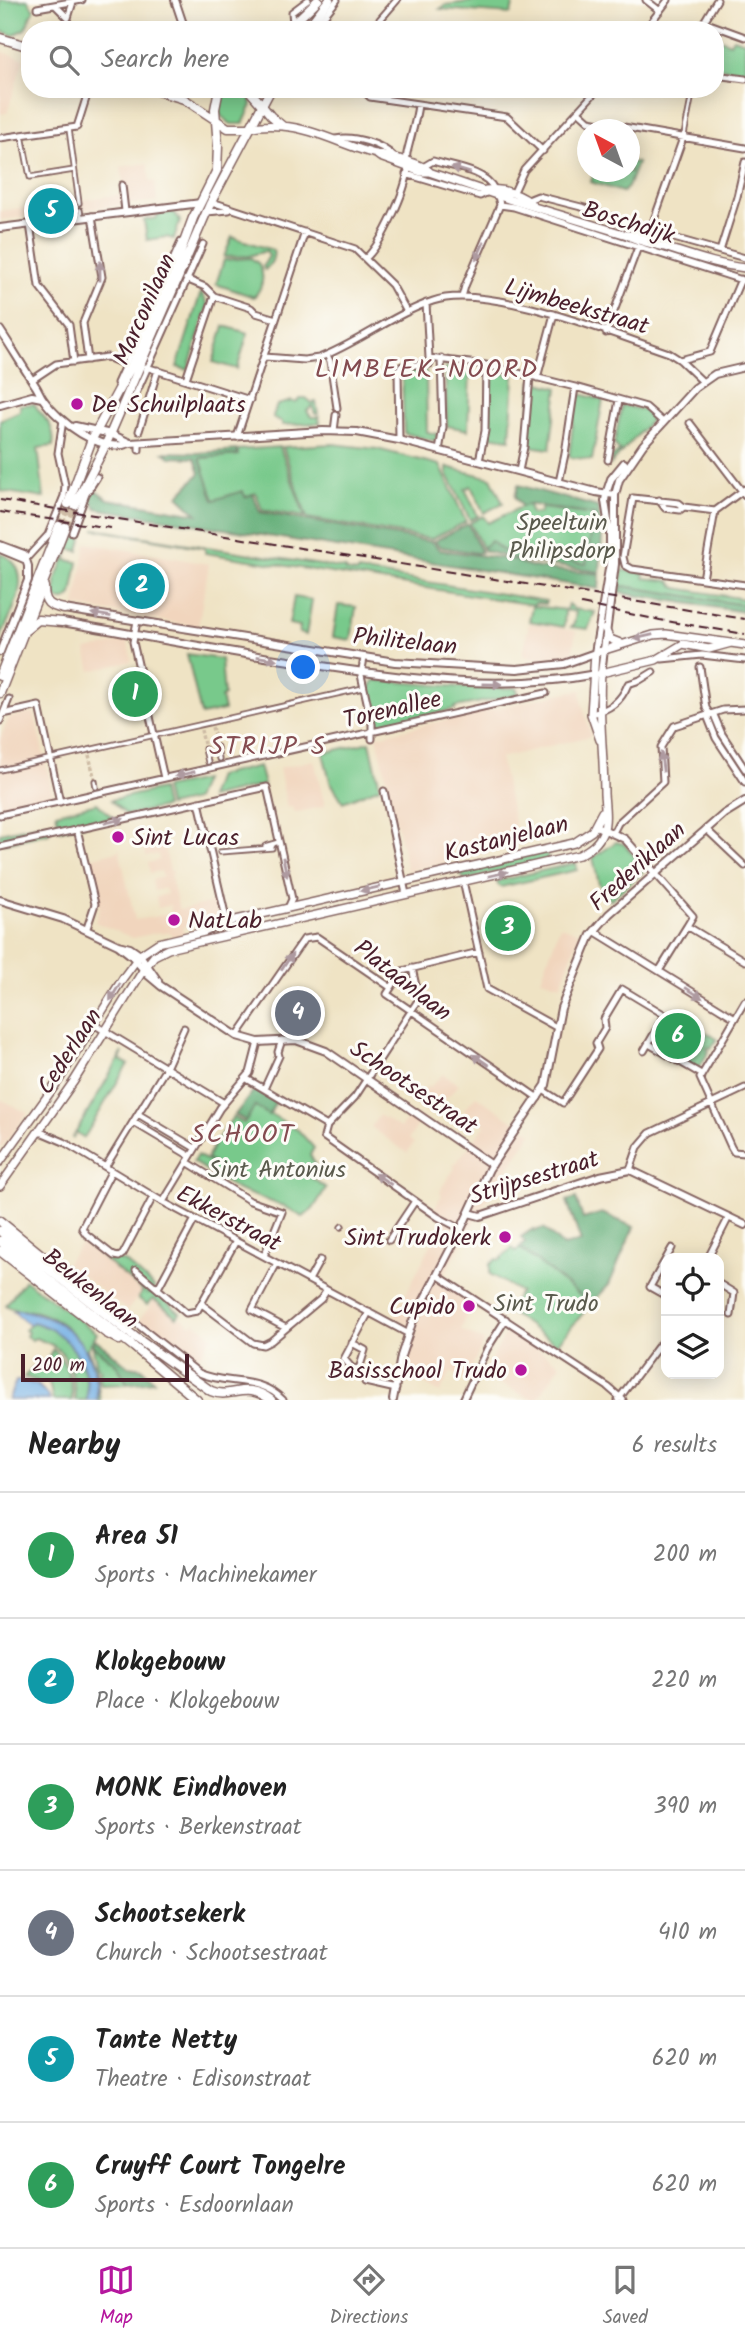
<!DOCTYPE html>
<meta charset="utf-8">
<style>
:root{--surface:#fff;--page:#f6f6f6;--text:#222;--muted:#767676;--line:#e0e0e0;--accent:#b5179e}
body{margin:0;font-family:Kalam,sans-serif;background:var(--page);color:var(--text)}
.controls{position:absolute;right:21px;bottom:21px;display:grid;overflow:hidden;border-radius:14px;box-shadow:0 4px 18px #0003}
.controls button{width:63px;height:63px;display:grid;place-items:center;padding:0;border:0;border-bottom:2px solid var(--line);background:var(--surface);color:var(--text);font:35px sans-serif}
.compass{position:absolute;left:577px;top:119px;width:63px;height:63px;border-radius:50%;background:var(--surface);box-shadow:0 4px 18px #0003;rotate:319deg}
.scale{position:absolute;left:21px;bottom:18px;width:168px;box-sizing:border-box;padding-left:7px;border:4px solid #4a1f2b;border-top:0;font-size:19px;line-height:24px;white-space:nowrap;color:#4a1f2b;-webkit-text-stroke:5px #fdfcf7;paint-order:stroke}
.you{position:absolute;left:304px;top:668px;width:24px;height:24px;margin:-18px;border:5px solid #fff;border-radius:50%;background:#1a73e8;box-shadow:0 0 0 10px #1a73e833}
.badge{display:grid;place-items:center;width:46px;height:46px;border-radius:50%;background:var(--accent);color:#fff;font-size:23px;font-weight:700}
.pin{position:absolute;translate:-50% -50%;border:4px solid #fff;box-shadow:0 2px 7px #0006}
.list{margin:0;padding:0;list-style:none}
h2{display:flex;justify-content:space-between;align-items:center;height:91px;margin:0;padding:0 28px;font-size:30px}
h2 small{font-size:23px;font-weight:400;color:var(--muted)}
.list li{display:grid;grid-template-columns:46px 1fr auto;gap:21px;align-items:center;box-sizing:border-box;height:126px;padding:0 28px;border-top:2px solid var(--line)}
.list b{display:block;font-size:26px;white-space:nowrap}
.list p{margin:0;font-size:23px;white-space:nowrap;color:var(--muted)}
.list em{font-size:23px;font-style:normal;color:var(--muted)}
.icon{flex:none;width:38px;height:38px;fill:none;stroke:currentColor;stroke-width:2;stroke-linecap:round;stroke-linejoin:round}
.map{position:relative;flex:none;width:745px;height:1400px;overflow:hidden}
.search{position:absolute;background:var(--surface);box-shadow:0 4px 18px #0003;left:21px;right:21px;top:21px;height:77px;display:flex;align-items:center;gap:18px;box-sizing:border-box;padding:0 24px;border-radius:28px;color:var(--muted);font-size:26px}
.sheet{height:847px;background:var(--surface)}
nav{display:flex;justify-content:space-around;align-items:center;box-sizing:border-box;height:98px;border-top:2px solid var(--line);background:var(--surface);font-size:19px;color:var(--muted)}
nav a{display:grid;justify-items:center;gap:4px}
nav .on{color:var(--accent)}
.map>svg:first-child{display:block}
.built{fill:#f1d5bd}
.green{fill:#78c98b;stroke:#61745b;stroke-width:2}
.forest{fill:#62ad77;stroke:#566651;stroke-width:2}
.water{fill:#72afe4;stroke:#5e6788;stroke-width:2}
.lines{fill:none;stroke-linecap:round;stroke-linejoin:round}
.pedestrian-tunnel{stroke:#cebca5;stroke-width:3.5;stroke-dasharray:3.5 2;stroke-linecap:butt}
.primary-tunnel{stroke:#cebca5;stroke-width:8;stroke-dasharray:8 4;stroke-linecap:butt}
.pedestrian-casing{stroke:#846461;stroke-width:7}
.minor-casing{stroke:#846461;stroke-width:9}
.tertiary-casing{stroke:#846461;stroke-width:10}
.secondary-casing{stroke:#846461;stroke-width:10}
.primary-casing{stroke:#846461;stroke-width:11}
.pedestrian{stroke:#fff;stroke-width:3.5}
.minor{stroke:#fff;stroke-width:5}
.tertiary{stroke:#fff;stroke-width:6}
.secondary{stroke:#fff;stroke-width:7}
.primary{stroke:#fff;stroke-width:8}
.rail{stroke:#4a1f2b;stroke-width:2;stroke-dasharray:10 5;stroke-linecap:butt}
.oneway{fill:#ae9aa0}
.poi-dot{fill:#b5179e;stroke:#fdfcf7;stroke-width:2.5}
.labels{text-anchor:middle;stroke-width:6;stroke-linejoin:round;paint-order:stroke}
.street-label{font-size:24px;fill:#4a1f2b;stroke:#fdfcf7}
.poi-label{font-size:24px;fill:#4a1f2b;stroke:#fdfcf7;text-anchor:start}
.park-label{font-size:24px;fill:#5a5a4d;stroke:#fdfcf7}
.neighbourhood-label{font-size:26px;letter-spacing:2px;fill:#844b50;stroke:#fdfcf7}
</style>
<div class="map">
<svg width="745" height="1400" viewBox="0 0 745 1400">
<rect width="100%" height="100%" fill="#fdfcf7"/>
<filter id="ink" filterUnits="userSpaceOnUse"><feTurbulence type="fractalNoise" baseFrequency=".0143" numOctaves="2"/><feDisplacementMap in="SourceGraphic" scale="14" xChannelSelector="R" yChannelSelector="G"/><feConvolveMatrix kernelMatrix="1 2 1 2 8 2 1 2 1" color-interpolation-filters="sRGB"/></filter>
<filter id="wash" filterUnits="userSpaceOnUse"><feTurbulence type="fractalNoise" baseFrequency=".00686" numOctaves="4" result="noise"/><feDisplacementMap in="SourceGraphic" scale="28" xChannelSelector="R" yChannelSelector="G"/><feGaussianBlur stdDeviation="1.57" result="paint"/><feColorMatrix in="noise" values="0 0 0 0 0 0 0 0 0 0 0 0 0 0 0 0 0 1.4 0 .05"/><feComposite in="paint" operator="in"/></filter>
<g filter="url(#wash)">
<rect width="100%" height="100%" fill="#efe3c4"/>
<path class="built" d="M0 51 24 59 7 113 0 114Z
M147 163 150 182 155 181 157 201 0 220V211L125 194 121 167Z
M86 543 209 564 198 627 75 606Z
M529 623 576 631 572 656 542 659 523 656Z
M118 638 127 639 132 661 91 671 86 650 118 643Z
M581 690 582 703 591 736 500 758 519 845 407 871 377 736 558 694Z
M34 712 53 795 0 808V738L9 718Z
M314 760 325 806 294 813 292 807 287 808 279 768Z
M162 838 170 871H173V873L170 874 179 910 215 902 218 916 183 927V934L172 937 170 932 161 934 160 932 133 938 95 922 100 908 89 858 118 851 119 848 135 920 171 914 170 905 158 908 156 897 167 894 165 888 154 891 152 880 163 877 161 871 150 873 148 863 159 860 158 854 146 856 144 845Z
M560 926 580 933 561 985 541 979Z
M443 1074 459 1085 430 1114 415 1103 427 1086 430 1087Z
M476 1096 532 1133 484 1204 439 1284 459 1294 467 1303 468 1313 461 1330 484 1341 466 1380 451 1372 440 1393 421 1382 406 1378 412 1345 418 1330 394 1317 446 1215 434 1208 442 1195 440 1193 442 1187 455 1168 453 1166 485 1126 474 1115 471 1117 463 1110Z
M0 1099 28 1113 0 1149Z
M379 1115 400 1128 411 1115 420 1122 409 1139 414 1143 407 1153 371 1127Z
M82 1243 143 1291 127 1311 66 1263Z
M155 1300 179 1319 181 1317 192 1325 194 1322 212 1336 195 1362 139 1320Z
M508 1329 561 1364 537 1400H533L483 1375Z"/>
<path class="green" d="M0 0H28L34 10 25 29 13 35 0 31Z
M482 0H514L511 14 440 9 446 5Z
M715 37 730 43 733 38 745 42V72L715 67Z
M223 89H244L249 95 252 105 243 124H231L220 115V98Z
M630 162 637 163 628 187 623 192 591 182 594 172H630Z
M174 212 180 221 174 239 166 237 147 240 144 220 157 218V215Z
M232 237 273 250C275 257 271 265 265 270L263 266 269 256 266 251 249 256 224 257Z
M251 258 259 264C265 276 263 287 254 297L216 284 224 260Z
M201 292 208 305 188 370 177 367Z
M224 326 248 333 237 369 213 362Z
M453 365 470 367 468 430 447 426 445 367 452 369Z
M426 370 427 432 437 434 435 441 404 433 402 371Z
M492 370 514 376 510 439 488 436 489 375H492Z
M532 381 558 388 550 449 528 446Z
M580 394 603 400 592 460 569 457 576 398H579Z
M302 398H306L312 403 316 402 318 414H315L312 406 307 411 311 417H319L320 423 282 425V422L274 419 273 416 277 405 292 401 295 403Z
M34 404C45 420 56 426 53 446L38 448 44 498 0 491V420L20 411V405Z
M622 405 643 410 652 419 611 464 612 457 620 451 614 444Z
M333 444 377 449 440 465 466 522 431 539 307 518 283 447Z
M280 447 305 517 262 510 256 493 245 497 242 491 214 501 200 458 238 455 237 450Z
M447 467 491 478 503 503 484 513 471 486 465 489 478 516 470 520 447 473Z
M525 505 530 506 529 510 532 514 540 513 541 508 594 515 586 565 502 550 491 541 482 548 470 523 483 516 488 523Z
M94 529 346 569V571L357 573 358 571 546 601 545 604 535 603 534 605 205 553V548Z
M76 535 82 538 79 551 70 549 66 560 78 562 72 595 66 600H60L56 597V579L74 537Z
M0 553C39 570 11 612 0 639Z
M622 570 644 573V578L670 581 676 588 745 599V605L623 586 620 588Z
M294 597 312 600 306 635 299 633 300 626 289 624Z
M568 604 574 609 595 612 588 629 571 627 574 624 576 612 565 610 564 627 529 621 532 606 566 610Z
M338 605 356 607 351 640 333 637Z
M187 654 221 659 224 696 221 697 224 710 201 715Z
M375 680 473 688H517L518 695 455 707V709L378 727 370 687Z
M370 742 380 787 343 802 330 781 323 753Z
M259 766 264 785 209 798 217 776Z
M203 780 195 800 168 806 164 788Z
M161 789 165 807 126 815 111 800Z
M97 803 113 818 60 830 56 813Z
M47 823 49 833 5 843 0 838V833Z
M616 842 624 844 644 867 642 873 610 900 599 884 593 858Z
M546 852 548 859 465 880 458 871Z
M576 863 577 870 501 887 498 885 497 881Z
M671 1011 717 1039 711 1048 708 1047 707 1049 709 1051 698 1069 653 1043Z
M123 1052 120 1060 128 1064 84 1138 76 1132 72 1139Z
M255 1105 298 1130 314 1148 310 1155 315 1164 308 1175 326 1188 313 1209 303 1217 283 1206 238 1190 193 1162 197 1155 218 1166 207 1159 214 1144 233 1117 244 1123Z
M83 1242 103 1257 105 1254C113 1260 120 1259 127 1263L154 1287 155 1292 145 1294 156 1293 180 1313 177 1317 153 1299 147 1305 138 1298 143 1291Z
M512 1248 516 1251 520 1248 591 1304 557 1344 507 1311 520 1292 490 1274V1264L496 1259 500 1260Z
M25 1280 97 1333 87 1349 95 1365 100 1400H97C98 1360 77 1324 37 1312 25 1309 15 1312 6 1305Z
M33 1322C69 1332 90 1363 87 1400H75C75 1381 70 1353 50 1344 46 1342 40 1340 35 1338L32 1340 26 1336 28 1332 25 1330Z
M92 1345 116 1364 128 1384 101 1385 99 1373 101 1370 98 1368Z
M53 1349C67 1363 73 1380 72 1400H53L49 1382H40L24 1377 33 1367 46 1363Z"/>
<path class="forest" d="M237 450 238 455 200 458 214 500 243 491 245 497 253 494 260 512 432 542 440 550 514 560C536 572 575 570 600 574L599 589 100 509 96 508 89 497 94 489 108 499 197 514 178 496 200 473 195 458 170 457 164 452 198 453Z
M518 485 598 507 602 538 600 572 522 561 484 551 482 548 491 541 502 550 586 564 594 515 527 504 522 507 515 497Z
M468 524 481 552 477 553 441 547 434 541Z
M623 586 745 605V612L619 593 620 588Z
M254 1090 276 1102 269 1115 255 1106 246 1121 235 1115Z
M576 1198 583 1219 602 1213 634 1227 609 1285 591 1304 520 1248 525 1242 521 1237 533 1229 534 1231 544 1228 563 1246 581 1242 567 1201Z
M95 1339 128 1366 142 1368 154 1381 128 1384 116 1364 92 1345Z"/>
<path class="water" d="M19 1310C69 1317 98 1349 97 1400H87C91 1363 68 1332 33 1322L29 1325 13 1311Z
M16 1381C32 1380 43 1386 50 1400H8Z"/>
</g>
<g filter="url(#ink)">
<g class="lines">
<path class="pedestrian-tunnel" d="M212 727 217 747
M201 730 205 749
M89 755 95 781"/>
<path class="primary-tunnel" d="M59 526 68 504
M65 527 75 505"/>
<defs>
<path id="pedestrian" d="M69 129 79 203
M22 135 30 177 74 170
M684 135 693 89
M80 210 81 217
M217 747 219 759
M205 749 208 762
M0 770 363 688
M95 781 96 787
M271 847 273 845 265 846 279 842
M220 852 272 848
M341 1227 342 1226"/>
<path id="minor" d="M646 0 660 11
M55 5 68 18 73 2
M37 8 82 0
M704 22 745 37
M293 24 292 12 308 0
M169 30 184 25
M313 30 337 0
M371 30 397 0
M645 30 668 0
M699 30 717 0
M715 75 745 79
M362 89 370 97 507 117 543 151
M579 112 589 121 745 148
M0 138 77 127 89 89
M336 139C353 135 383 144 394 157
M423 167 433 161C452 167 485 170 494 189
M406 174 480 196 488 192
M122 185 125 211
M513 194 524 170 598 89
M528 200 538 196 585 208 656 233 745 258
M210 204H218L355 249 392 285 407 312
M500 205 514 207 745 281
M207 212 229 210
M30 224 39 286 69 325
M650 231 684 135
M720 251 737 197 745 162
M366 258C382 243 406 191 408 169 408 164 406 159 407 153 411 136 416 121 418 105
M186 279 205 287 214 296 251 308 256 313 276 319
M462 297 465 286 500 205 498 196
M426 303 429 358
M83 323 102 277 92 216
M83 323 88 360
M69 325 74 362
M606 333 638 247
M327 355 330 361 337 408
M265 357 304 360 319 358C358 343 392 315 433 301 486 282 615 335 669 353L680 360 702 381
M429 358 486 365 575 387 646 407 663 422
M680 360 710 352 741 279
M146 367 250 400
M537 378 554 314
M186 379 214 296
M32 380 56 364 107 357 126 365
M120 389 117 383 181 242
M124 402 134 398 203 244
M690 423 745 495
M139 431 158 370
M334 431 336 415
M237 437 305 232
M399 440 398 370 402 366 430 364 429 358
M139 450V443
M439 451 443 427 441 358
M608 460 619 400
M479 461 485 431 486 365
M519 471 524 447 530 376
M559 482 565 454 575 387
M745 489 715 511 684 507 679 503 633 498 623 557 625 565 632 569 745 585
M659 500 665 508 680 510 684 507
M72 532 86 494 97 477
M25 560 48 535 64 496 65 485 58 453 63 420
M703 579 715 511
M137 621 133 642 164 778
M364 658 361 675 372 724V739
M662 659 702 655 745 660
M700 667 706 708 710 714 714 715 722 734 745 769
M3 714 39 706 60 802
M591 714C609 710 621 702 628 684L640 680 653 672
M710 714 708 718 716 738 745 782
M0 721 9 699
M384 791 406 894
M199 802 227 922
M0 815 546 693
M77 829 95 904 87 928
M706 829 745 866
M613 833 618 823 663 782 661 747 674 726 723 710 745 709
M0 847 267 787 292 899 288 908
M655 873 693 916 687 926 745 961
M463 881 487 989 556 1027
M594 931 735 1018
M479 952 402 971 387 994 538 1098
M412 968 419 999 355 1097 327 1126 324 1137 438 1217 461 1229
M659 971 687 926
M745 1001 700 1078 731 1147 734 1152 745 1153
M95 1025 224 1103
M237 1036 304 939 317 937 390 987
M649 1044 701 1074
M247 1079 327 1126
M264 1089 279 1056 278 1052 282 1040
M543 1090 563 1103 598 1049 596 1043 605 1028 604 1019 622 989 665 1015 644 1051
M138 1114 195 1148
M133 1122 190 1156
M38 1133H43L64 1142 163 1202 407 1333
M187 1162 250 1201 282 1212 264 1256
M106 1166 166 1068 184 1028
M630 1170 638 1147 650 1133 745 1088
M111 1172 82 1228 86 1234 114 1256 119 1257 123 1254 153 1197
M163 1202 220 1108 250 1073 258 1042
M389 1240 415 1201
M708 1258 729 1217
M48 1259H54L63 1266 199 1373C228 1386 259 1375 283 1400
M277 1263 252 1310 286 1328
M136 1270 186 1313 197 1311 236 1241
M437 1275 608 1387 623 1400
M309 1280 320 1260
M719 1287 721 1285 734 1293 731 1315
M158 1288 195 1219
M666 1296 650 1287 672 1248
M203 1305 253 1343 263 1345 271 1341 321 1299 327 1290
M352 1343 365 1350 359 1369 352 1368 344 1359 369 1312
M365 1382 396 1389
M463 1400 487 1349 506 1319
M618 1400 666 1336"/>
<path id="tertiary" d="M175 0 185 30
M0 228 201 203
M0 330C12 348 23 367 35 385 38 389 40 395 43 399 58 421 101 455 130 443L323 431 357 432 399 440 596 492 615 495
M0 405 32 396 42 398
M75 426 111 434 130 443
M0 545 24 554 28 566V580L0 652
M0 549 24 559
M64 609 395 662 517 669 564 664 595 653
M62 622C144 636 227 652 309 664 405 679 500 692 596 674
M595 653 610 563V533L605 501 606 494 611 479 624 463
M601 673 615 564V495L619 480 643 445 695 388 715 374 745 367
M596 826 625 839 655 873
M0 900 63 919 118 945 130 948 140 955 158 981
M118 945 132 956 149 976 161 986 237 1036 258 1042 296 1040 326 1051 492 1165
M469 1213 480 1216 600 1176 630 1170 745 1225
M393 1400 401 1356 412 1323 461 1229 489 1169 546 1085 561 1008 591 935 609 914 663 867 724 814 745 801"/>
<path id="secondary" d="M261 104 271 116 283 126
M249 128C260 125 271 125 282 126 312 128 343 145 372 153 390 158 413 159 429 171
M376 154 380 157 421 172H429L511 200 627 235C639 242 650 243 664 247 690 255 717 265 745 268
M486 190C501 188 524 194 533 206
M628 235C640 233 646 236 655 244
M605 629 610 639 620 643
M600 740 591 714 595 653 653 635 666 634 745 645
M0 1162 59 1080 123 978 140 955 158 943 204 932 227 922 574 843 592 831 602 812
M0 1186 74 1081 144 969 154 956 168 949 579 855C590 849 598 844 603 832 607 821 605 807 604 794 604 754 598 714 601 673L656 660 683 644 709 649 731 643"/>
<path id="primary" d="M287 30 318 0
M306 30 329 0
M0 38 30 47
M151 89 184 99 228 128H249
M248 89 261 104
M68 504 92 439 131 367 172 275 193 218 217 170 218 146 215 109 219 89
M75 505 106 444 210 204 271 89
M44 587C44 603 49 606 64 609
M26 630 38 620 62 622
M0 676 59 526
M0 693 65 527
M0 1221 123 1321
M0 1231 135 1337 211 1391C231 1400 245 1380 271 1400
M0 1241 134 1347 197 1400
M0 1251 106 1333 119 1340"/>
</defs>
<use href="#pedestrian" class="pedestrian-casing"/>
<use href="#minor" class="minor-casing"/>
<use href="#tertiary" class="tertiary-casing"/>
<use href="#secondary" class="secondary-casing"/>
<use href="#primary" class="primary-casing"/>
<use href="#pedestrian" class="pedestrian"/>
<use href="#minor" class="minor"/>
<use href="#tertiary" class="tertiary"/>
<use href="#secondary" class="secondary"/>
<use href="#primary" class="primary"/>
<path class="rail" d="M0 500 745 619
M0 512 111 528
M581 604 660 620 745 634"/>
</g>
<defs><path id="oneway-solid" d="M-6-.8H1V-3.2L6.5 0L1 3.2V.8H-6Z" transform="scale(1.75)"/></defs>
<g class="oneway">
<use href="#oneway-solid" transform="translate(461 170) rotate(-163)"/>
<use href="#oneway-solid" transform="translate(480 251) rotate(114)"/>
<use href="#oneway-solid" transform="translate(100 271) rotate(-90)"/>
<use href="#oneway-solid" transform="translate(101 615) rotate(-171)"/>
<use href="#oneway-solid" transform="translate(643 637) rotate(167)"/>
<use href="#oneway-solid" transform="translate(267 658) rotate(9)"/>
<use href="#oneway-solid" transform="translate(492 684) rotate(1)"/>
<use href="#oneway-solid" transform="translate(662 762) rotate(-97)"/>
<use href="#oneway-solid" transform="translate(185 774) rotate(167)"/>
<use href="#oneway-solid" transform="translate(114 821) rotate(-13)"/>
<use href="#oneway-solid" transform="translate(285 867) rotate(78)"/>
<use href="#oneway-solid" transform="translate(498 874) rotate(-13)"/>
<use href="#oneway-solid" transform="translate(370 889) rotate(167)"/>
<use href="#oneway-solid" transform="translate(287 962) rotate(-56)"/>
<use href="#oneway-solid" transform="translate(115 992) rotate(121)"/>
<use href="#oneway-solid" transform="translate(694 993) rotate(32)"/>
<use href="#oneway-solid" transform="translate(481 1060) rotate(-146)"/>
<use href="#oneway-solid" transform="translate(383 1179) rotate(-146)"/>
</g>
</g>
<g class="poi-dot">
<circle cx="77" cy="404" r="7"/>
<circle cx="118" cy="837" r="7"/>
<circle cx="174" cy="920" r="7"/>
<circle cx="505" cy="1237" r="7"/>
<circle cx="469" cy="1306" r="7"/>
<circle cx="521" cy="1370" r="7"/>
</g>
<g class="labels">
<g class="street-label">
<text transform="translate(629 222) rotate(17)" y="8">Boschdijk</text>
<text transform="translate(577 306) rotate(16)" y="8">Lijmbeekstraat</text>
<text transform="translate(144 309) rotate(-66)" y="8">Marconilaan</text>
<text transform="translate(405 641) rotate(6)" y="8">Philitelaan</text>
<text transform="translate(392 709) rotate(-13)" y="8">Torenallee</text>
<text transform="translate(506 838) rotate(-14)" y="8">Kastanjelaan</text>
<text transform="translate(637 866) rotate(-42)" y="8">Frederiklaan</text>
<text transform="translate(403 980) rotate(38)" y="8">Plataanlaan</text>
<text transform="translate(69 1051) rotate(-57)" y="8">Cederlaan</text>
<text transform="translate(414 1087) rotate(34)" y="8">Schootsestraat</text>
<text transform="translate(534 1177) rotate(-17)" y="8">Strijpsestraat</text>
<text transform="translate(229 1218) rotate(28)" y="8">Ekkerstraat</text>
<text transform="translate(91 1288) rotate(38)" y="8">Beukenlaan</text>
</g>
<g class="poi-label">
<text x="91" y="412">De Schuilplaats</text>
<text x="132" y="845">Sint Lucas</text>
<text x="188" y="928">NatLab</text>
<text x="491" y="1245" text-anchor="end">Sint Trudokerk</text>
<text x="455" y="1314" text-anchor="end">Cupido</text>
<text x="507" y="1378" text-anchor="end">Basisschool Trudo</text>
</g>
<g class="park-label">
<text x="562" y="530">Speeltuin<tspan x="562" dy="28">Philipsdorp</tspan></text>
<text x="277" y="1177">Sint Antonius</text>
<text x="546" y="1311">Sint Trudo</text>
</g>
<g class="neighbourhood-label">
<text x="427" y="377">LIMBEEK-NOORD</text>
<text x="268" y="754">STRIJP S</text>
<text x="243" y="1142">SCHOOT</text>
</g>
</g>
</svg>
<div class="controls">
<button><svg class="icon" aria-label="locate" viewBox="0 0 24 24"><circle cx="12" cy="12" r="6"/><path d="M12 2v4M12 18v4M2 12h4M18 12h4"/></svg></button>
<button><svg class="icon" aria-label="layers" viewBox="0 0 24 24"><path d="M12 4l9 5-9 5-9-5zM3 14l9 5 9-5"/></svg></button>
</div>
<svg class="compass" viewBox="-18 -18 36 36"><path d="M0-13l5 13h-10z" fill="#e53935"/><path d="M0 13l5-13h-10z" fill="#767676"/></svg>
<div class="scale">200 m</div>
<div class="you"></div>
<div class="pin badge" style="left:135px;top:694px;background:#2e9e5b">1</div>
<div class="pin badge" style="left:142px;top:586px;background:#0f9aa8">2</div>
<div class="pin badge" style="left:508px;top:928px;background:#2e9e5b">3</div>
<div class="pin badge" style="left:298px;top:1013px;background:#6b7280">4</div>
<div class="pin badge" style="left:51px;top:211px;background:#0f9aa8">5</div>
<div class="pin badge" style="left:678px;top:1036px;background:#2e9e5b">6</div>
<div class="search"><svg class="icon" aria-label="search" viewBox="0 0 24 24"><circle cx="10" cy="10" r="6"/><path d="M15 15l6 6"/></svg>Search here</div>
</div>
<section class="sheet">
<h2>Nearby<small>6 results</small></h2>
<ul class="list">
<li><span class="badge" style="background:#2e9e5b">1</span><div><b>Area 51</b><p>Sports · Machinekamer</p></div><em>200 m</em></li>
<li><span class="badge" style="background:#0f9aa8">2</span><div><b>Klokgebouw</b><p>Place · Klokgebouw</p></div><em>220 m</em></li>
<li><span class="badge" style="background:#2e9e5b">3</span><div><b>MONK Eindhoven</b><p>Sports · Berkenstraat</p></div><em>390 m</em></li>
<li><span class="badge" style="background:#6b7280">4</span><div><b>Schootsekerk</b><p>Church · Schootsestraat</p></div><em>410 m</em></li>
<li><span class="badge" style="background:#0f9aa8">5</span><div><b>Tante Netty</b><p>Theatre · Edisonstraat</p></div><em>620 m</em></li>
<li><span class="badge" style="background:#2e9e5b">6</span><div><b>Cruyff Court Tongelre</b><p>Sports · Esdoornlaan</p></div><em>620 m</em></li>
</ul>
</section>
<nav>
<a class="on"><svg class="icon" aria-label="map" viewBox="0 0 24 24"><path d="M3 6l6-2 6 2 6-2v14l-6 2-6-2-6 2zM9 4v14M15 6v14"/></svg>Map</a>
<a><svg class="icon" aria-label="directions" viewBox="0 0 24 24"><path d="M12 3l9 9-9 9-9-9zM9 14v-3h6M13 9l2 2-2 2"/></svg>Directions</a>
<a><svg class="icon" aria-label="saved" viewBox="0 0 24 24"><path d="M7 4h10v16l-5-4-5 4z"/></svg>Saved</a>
</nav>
